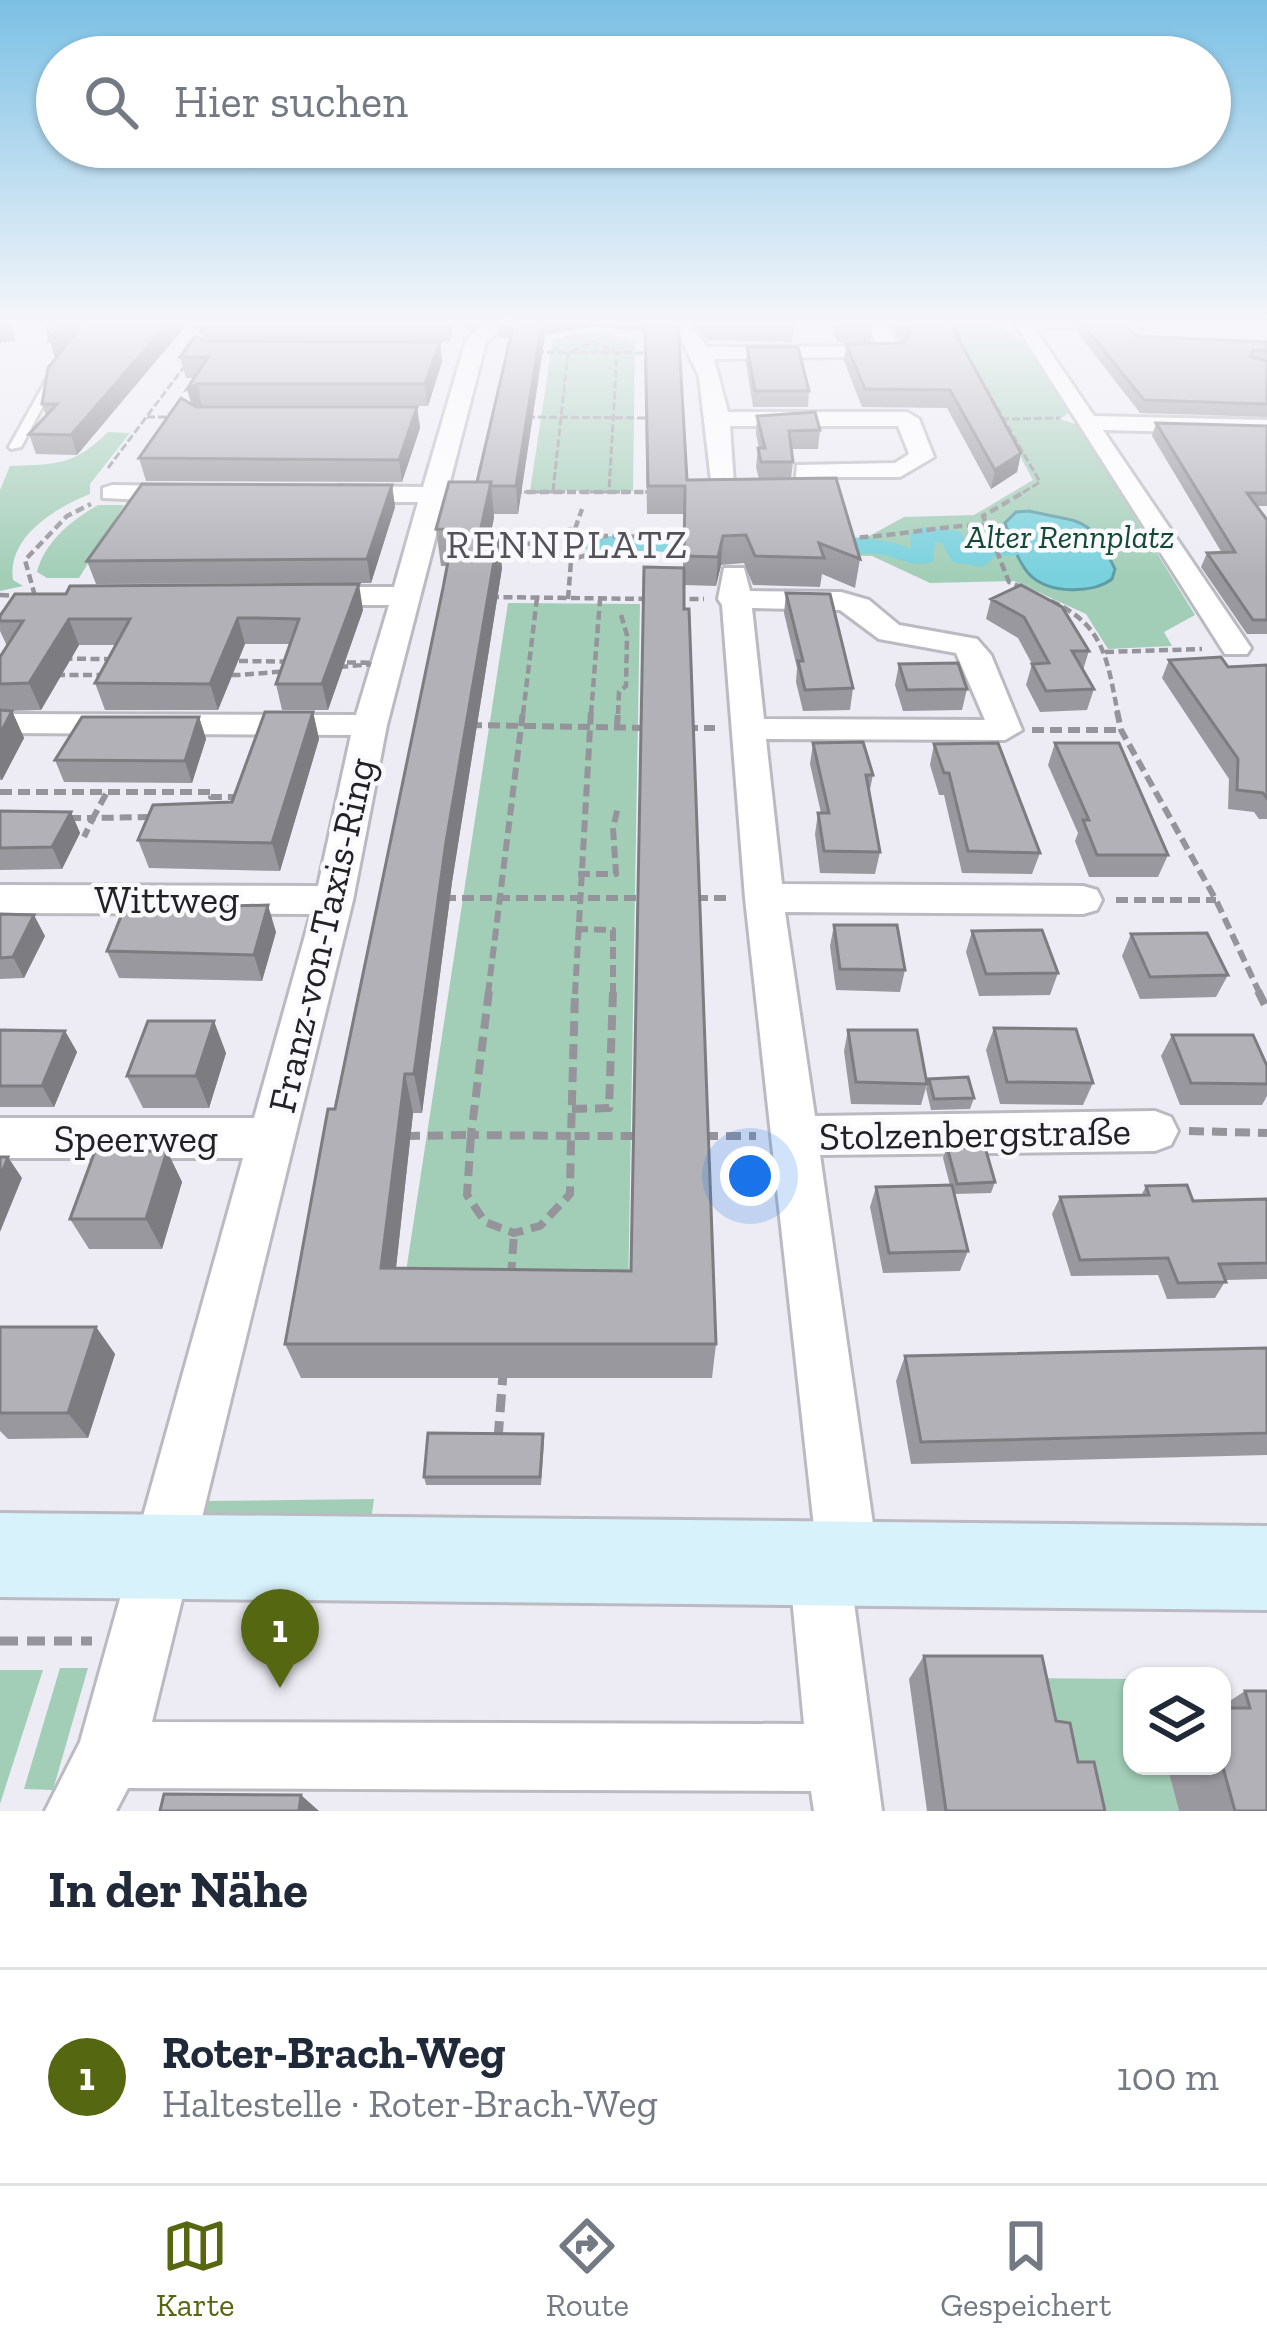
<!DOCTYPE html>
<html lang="de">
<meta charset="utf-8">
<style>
:root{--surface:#fff;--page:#f2f2f3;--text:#1f2937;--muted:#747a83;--line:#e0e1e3;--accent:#566711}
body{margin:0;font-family:"Zilla Slab",serif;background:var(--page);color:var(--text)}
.controls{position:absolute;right:36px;bottom:36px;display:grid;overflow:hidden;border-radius:24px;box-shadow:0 3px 9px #0004}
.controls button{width:108px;height:108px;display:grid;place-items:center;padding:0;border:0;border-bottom:3px solid var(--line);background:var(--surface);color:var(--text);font:60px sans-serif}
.you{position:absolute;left:750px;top:1176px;width:42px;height:42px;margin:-30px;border:9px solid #fff;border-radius:50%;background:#1a73e8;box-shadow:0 0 0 18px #1a73e833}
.badge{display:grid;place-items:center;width:78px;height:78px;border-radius:50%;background:var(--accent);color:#fff;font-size:39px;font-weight:700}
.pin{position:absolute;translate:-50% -99px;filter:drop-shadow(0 3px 6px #0008)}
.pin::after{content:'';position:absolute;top:63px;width:42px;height:36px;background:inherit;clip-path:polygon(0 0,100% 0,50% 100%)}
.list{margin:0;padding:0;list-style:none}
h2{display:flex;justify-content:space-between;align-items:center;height:156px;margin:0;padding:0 48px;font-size:51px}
h2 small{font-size:39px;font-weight:400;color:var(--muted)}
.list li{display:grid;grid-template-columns:78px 1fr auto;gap:36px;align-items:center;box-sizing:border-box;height:216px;padding:0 48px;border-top:3px solid var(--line)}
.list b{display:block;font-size:45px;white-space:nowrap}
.list p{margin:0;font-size:39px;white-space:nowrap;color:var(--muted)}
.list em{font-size:39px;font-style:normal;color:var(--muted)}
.icon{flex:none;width:66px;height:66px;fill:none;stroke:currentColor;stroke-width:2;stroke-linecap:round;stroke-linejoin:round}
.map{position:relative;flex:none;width:1267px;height:1811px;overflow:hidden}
.search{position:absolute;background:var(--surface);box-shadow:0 3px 9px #0004;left:36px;right:36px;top:36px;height:132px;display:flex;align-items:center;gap:30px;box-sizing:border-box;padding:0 42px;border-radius:66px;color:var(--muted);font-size:45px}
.sheet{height:372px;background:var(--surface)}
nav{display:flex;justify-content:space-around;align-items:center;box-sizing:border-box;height:168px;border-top:3px solid var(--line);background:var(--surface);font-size:33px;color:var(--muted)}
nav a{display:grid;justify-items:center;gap:6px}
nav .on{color:var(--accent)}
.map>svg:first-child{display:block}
.green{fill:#a2ceb7}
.water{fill:#78d1dd;stroke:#5e9ca6;stroke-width:3}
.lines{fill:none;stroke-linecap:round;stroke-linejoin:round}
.canal{fill:#78d1dd;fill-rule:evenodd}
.lane-casing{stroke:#bbbac2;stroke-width:6}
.street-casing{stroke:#bbbac2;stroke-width:6}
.secondary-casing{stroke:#bbbac2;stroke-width:6}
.path-far4{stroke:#95949a;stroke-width:3;stroke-dasharray:8 3;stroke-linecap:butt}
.path-far3{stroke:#95949a;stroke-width:4.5;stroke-dasharray:9 4.5;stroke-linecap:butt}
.path-far2{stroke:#95949a;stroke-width:6;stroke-dasharray:12 6;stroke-linecap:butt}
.path-far1{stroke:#95949a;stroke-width:8;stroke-dasharray:15 8;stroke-linecap:butt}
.path{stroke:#95949a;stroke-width:9;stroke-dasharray:18 9;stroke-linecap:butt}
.lane{fill:#fff;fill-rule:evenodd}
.street{fill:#fff;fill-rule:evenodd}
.secondary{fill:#d8f2fb;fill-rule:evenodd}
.wall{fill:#99989e;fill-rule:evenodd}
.shaded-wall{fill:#7d7c81}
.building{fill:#b2b1b8;stroke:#7d7c81;stroke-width:3}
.labels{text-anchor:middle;stroke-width:9;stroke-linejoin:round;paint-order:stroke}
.far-park-label{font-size:33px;font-style:italic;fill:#124a33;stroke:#fafafe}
.far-quarter-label{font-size:39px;letter-spacing:3px;fill:#535259;stroke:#fafafe}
.street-label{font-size:39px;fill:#222225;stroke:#fafafe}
</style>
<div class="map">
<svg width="1267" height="1811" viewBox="0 0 1267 1811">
<rect width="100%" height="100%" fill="#edecf4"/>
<path class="green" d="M942 322H995L991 325C1038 340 1046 371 1071 411L1060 419 1078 425 1195 615 1164 632 1172 646 1108 649 1086 614 1014 581 930 583 872 556 617 550 618 541 628 539 862 540 904 517 974 515 1033 480 966 356Z
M594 331 635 341 633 491H530L553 339Z
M108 432 130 433 90 484V494C55 508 7 537 13 580L23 586 0 591V490L10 466C58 464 73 466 108 432Z
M98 505H124L79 578H47L37 572C45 541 72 520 98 505Z
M508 603 640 604 628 1299 402 1298Z
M374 1499 370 1528 206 1521 201 1513 204 1501Z
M60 1668H88L53 1790 24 1789Z
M0 1670H43L0 1804Z
M1021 1678 1132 1679V1766H1167L1179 1811H1076Z"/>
<path class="water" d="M1029 511C1083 524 1088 513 1115 569L1112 579C1093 594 1049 594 1030 575 1018 563 1010 539 1005 523L1016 512Z"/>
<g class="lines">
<path class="canal" d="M922 527 960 531 970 550C981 536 1014 536 1028 548L1015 556H996L983 567 952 562 942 543 935 542 933 562C909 568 900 557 878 554 853 551 813 563 794 546 813 530 889 537 911 549L910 534Z
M593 536 733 538 746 546 733 554 584 549 580 544Z"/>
<defs>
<path id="lane" d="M1021 322H1122L1140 330 1135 333 1117 327 1022 328 1017 325Z
M58 365 63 368 21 447 11 449 9 447 53 368Z"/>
<path id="street" d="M486 322H509L486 342 387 725 353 900 152 1722 804 1724 789 1565 798 1544 815 1536 745 898 722 605 718 599 724 568H744L750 591 841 592 869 600 899 625 977 639 991 655 1022 730 1005 740 766 739 782 884 1083 886 1097 890 1102 900 1097 910 1083 914 785 912 815 1116 1155 1111 1171 1117 1178 1131 1171 1145 1155 1151 820 1155 879 1566 870 1587 853 1595 882 1811H814L811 1791 128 1788 116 1811H45L80 1742 243 1158H0V1118H254L311 914 0 913V885L318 886 351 735 3 733 0 714 356 715 389 605H310L296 596 310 587H394L418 502H339L326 494 339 486 423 487 466 340ZM752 608 840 610 879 639 956 653 985 720 764 719Z
M665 322H687L707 347 879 346 863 322H883L904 352 901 356 714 359 728 412H907L919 419 934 457 900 477H819L822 494 809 502 713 498 699 377 682 340ZM730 426H898L909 454 895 463 797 465 795 486 734 485Z
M1014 322H1030L1094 416 1267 420V434L1103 430 1251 648 1247 654H1225Z
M112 485 190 486 203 494 190 502 103 498V488Z"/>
<path id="secondary" d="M0 1513 1267 1526V1610L0 1597Z"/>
</defs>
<use href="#lane" class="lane-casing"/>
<use href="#street" class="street-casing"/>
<use href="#secondary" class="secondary-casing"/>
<path class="path-far4" d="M958 340 1040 482 1019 495
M536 352 649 353
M147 417H174
M527 417 652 418
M1001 419 1060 418
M108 468 187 363
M553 491 568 353 593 342 617 353 609 491
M513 492H650"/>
<path class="path-far3" d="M513 492H650
M575 529 582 509
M599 536 689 537
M846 538C894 537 936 526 984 525
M494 543 539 544
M598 551 571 560 544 553 539 544 570 529 602 541
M1023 588 1009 582 983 516 1024 492
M0 595 20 596
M35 596 25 560 67 516 91 504
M490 597 650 599
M568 599 571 561
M676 599H704
M1051 601C1105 625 1107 660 1118 714
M1105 652 1202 649
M23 658 388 663 239 675H14Z
M523 714 537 598
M591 714 600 600
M618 714 619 692 626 686 627 635 621 615"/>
<path class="path-far2" d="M1117 711 1121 730 1216 900 1260 994
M470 725 649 728
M617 727 618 711
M686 728H715
M1032 730H1121
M0 792H212L211 797H236
M106 794 93 818 154 817
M69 818H93L84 837
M578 874H616L613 828 618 807
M444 898H641
M696 898H731
M1116 900H1216
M576 929 613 930V994
M488 994 523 711
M575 994 591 711"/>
<path class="path-far1" d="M489 991 471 1135 571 1136 575 991
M1258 991 1267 1009
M572 1109 609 1108 613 991
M1189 1131 1267 1133
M405 1136 471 1135 467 1195 485 1222 514 1233 540 1226 570 1194 571 1136H642
M703 1136H756
M511 1277 514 1233"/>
<path class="path" d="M498 1439 503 1374
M0 1641H92"/>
<use href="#lane" class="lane"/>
<use href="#street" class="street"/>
<use href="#secondary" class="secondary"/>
</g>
<path class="wall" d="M84 322H451L452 334 450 341H210L187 324 77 455 36 454 29 434 46 416 42 404Z
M451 322H481L471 331Z
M497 322H678L687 480 759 479 756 467 758 448H759L756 434 757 416 820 430 818 449H791L793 462 791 479 860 559 855 588 822 574 820 587 753 585 744 563 721 565 716 586 684 585 716 1344 712 1378H301L285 1344 447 566H441L436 529 477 482 510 338 499 337ZM593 326 644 332 647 514H684L683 568 631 1271 396 1268 413 1113H422L452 882 502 568 491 532 494 514H518L545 335Z
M691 322H794L792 342 707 340Z
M829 322H872L871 342H837Z
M887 322H948L1021 453 1017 472 991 489 947 408 862 407 844 361 846 344 903 343Z
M1079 322H1122L1137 336 1267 342V417L1140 413 1077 332Z
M206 341 440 342 442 362 428 406H202L199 407H417L420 428 402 482 146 481 139 458 192 404 187 389 195 378H186L180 357Z
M747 347 809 391 808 407H753L746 363Z
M1156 423 1267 426V506H1257L1267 520V634H1247L1201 567 1207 553H1222L1152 436Z
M392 485 395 507 371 583 96 584 87 561Z
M786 593 853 688 850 710 803 711 796 682 797 668 784 613Z
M991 599 1089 651 1083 670 1094 689 1087 710 1040 712 1026 685 1032 664 1018 638 986 619Z
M363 610 328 710H282L276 684 290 644H245L218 710H105L95 683 116 645H79L41 710 7 711H12L24 738 2 780H0V657L7 646 0 631V616Z
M1169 660 1228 667 1267 665V819H1259L1254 812 1228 809 1229 779 1162 678Z
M899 664 967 689 962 710 903 711 895 685Z
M313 712 319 739 280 871 149 868 138 840 232 802Z
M199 717 206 739 192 783 64 782 55 760Z
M813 743 873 775 869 794 880 852 875 874 820 873 815 834 818 813H821L810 764Z
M1055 743 1168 855 1158 877H1089L1075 841 1078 833 1048 765Z
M934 744 1040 853 1032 874 962 873 944 795H939L930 765Z
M0 811 71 812 80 833 62 869 0 870Z
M0 914 45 936 24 978 0 979Z
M834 925 905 970 900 992 836 990 830 946Z
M972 931 1058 973 1050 995 979 996 966 952Z
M276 932 262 981 119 978 107 951Z
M1131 934 1228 975 1216 997 1140 999 1122 956Z
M994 1028 1093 1083 1083 1105 1000 1104 986 1050Z
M0 1030 65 1031 77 1052 54 1107H0Z
M848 1030 927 1084 921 1105 851 1104 844 1051Z
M1172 1035 1267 1066V1096L1262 1105H1180L1161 1056Z
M226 1053 209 1108H143L127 1076Z
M929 1079 974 1098 970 1109 931 1110 926 1089Z
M947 1147 995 1182 991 1193 954 1194 968 1251 960 1271 883 1273 870 1207 876 1187 950 1185 943 1158Z
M167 1151 182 1182 162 1249H89L70 1219Z
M1146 1186 1193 1201 1267 1199V1279L1226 1280 1215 1298 1167 1299 1158 1275 1071 1276 1052 1214 1060 1197 1141 1196Z
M0 1327H96L115 1354 88 1438 8 1439 0 1431Z
M1267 1348V1455L911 1464 896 1381 905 1356Z
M544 1443 541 1485H426L424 1477Z
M924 1656 1056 1721 1105 1811H927L909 1679Z
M1245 1691H1267V1811H1179L1167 1766H1222V1706Z"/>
<path class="shaded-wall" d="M0 322H11L15 341 1 342 0 345Z
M44 322H84L55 358Z
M169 322 187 324 77 455 71 435Z
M448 322H451L452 334 450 341Z
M471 322H481L471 331Z
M542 322H593V326L545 335 518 514 516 486Z
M440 342 442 362 428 406 425 384Z
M197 384 202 406 193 410 187 389Z
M417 407 420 428 402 482 399 460Z
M1021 453 1017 472 991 489 995 470Z
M491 482 494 518 484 568 480 532Z
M392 485 395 507 371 583 367 559Z
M499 532 502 568 452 882 422 1113 414 1074 446 842Z
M723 536 721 565 716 586 718 557Z
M359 584 363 610 328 710 322 684Z
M238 618 245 644 218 710 210 684Z
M69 619 79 645 41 710 29 683Z
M12 711 24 738 2 780 0 776V734Z
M313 712 319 739 280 871 272 843Z
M199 717 206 739 192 783 185 761Z
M71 812 80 833 62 869 52 847Z
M268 905 276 932 262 981 254 955Z
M34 915 45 936 24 978 13 957Z
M214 1021 226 1053 209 1108 196 1076Z
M65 1031 77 1052 54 1107 42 1086Z
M405 1074 413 1113 392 1304 381 1268Z
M167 1151 182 1182 162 1249 146 1219Z
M8 1157 22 1178 0 1232V1177Z
M96 1327 115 1354 88 1438 68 1413Z
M301 1795 319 1811H299Z"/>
<path class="building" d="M50 322H64L49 340Z
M84 322H169L71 435 29 434 57 404H42L48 368Z
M204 322H448V324Z
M514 322H542L516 486H490L491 482H477Z
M645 322H678L687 480 836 478 860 559 819 543 824 558 755 556 746 535 723 536 718 557 684 556 685 486H648Z
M838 322H872L873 325H839Z
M902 322H948L951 325 1021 453 995 470 950 390 865 389 846 344 904 343 910 332Z
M1081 322H1122L1137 336 1267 342V351L1253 350 1251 357 1267 361V404L1144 400Z
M195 336 206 341 440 342 425 384H197L187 389 208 357H180Z
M747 347H798L809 391H755Z
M181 398 196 407H417L399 460 139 458Z
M815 412 820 430 789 431 793 462H761L758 448H765L757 416Z
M1156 423 1267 426V493H1247L1267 520V620H1253L1207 553 1235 552Z
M449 482H491L480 532H499L446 842 414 1074H405L381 1268 631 1271 644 567 684 568V609H689L716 1344H285L328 1109H335L443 588 454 530 436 529Z
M142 484 392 485 367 559 87 561Z
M359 584 322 684H276L299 619 256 618H238L210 684 95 683 130 619H69L29 683 0 684V657L23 621H0V616L15 594H66L70 586Z
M1021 585 1062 607 1089 651H1072L1094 689 1046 691 1032 664 1049 663 1024 617 991 599Z
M786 593 830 594 853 688 805 690 798 661H803Z
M1221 657 1228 667 1267 665V798L1263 793 1237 790 1238 759 1169 660Z
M958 663 967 689 907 690 899 664Z
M0 710 12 711 0 734Z
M265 712H313L272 843 138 840 153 805 232 802Z
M82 717H199L185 761 55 760Z
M863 742 873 775H866L880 852 824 851 818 813H829L813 743Z
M998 743 1040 853 968 851 949 773H944L934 744Z
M1055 743H1119L1168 855H1097L1083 820H1089Z
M0 811 71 812 52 847 0 848Z
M268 905 254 955 107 951 124 909Z
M0 914 34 915 13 957 0 958Z
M834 925H897L905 970 840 969Z
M1042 930 1058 973 986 974 972 931Z
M1207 933 1228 975 1150 977 1131 934Z
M148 1021H214L196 1076H127Z
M994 1028 1076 1029 1093 1083 1007 1082Z
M0 1030 65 1031 42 1086H0Z
M848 1030H917L927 1084 856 1082Z
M1172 1035H1253L1267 1066V1084L1191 1083Z
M968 1077 974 1098 934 1099 929 1079Z
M947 1147H985L995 1182 957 1184Z
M95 1151H167L146 1219H70Z
M0 1157H8L0 1177Z
M952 1185 968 1251 889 1253 876 1187Z
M1187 1185 1193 1201 1267 1199V1263L1219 1264 1226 1282 1178 1283 1168 1258 1080 1260 1060 1197 1149 1195 1146 1186Z
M0 1327H96L68 1413H0Z
M1267 1348V1433L921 1442 905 1356Z
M428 1433 543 1434 540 1477H424Z
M924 1656H1042L1056 1721 1070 1723 1078 1762H1094L1105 1811H946Z
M1245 1691H1267V1811H1235L1222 1764V1708H1250Z
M164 1794 301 1795 299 1811H160Z"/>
<linearGradient id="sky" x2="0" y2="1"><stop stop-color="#7bc0e4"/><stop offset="0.56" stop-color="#f7f6fa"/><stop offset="1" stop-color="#f7f6fa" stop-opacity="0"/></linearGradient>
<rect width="1267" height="576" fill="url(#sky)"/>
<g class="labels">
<g class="far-park-label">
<text x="1070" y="548">Alter Rennplatz</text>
</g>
<g class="far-quarter-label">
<text x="568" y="558">RENNPLATZ</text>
</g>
<g class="street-label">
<text x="167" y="913">Wittweg</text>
<text transform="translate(321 935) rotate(-77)" y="14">Franz-von-Taxis-Ring</text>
<text transform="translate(975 1133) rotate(-1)" y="14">Stolzenbergstraße</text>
<text x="136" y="1152">Speerweg</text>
</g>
</g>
</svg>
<div class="controls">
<button><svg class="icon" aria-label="layers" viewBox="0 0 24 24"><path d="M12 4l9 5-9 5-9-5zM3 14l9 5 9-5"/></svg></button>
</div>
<div class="you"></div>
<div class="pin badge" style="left:280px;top:1688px">1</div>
<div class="search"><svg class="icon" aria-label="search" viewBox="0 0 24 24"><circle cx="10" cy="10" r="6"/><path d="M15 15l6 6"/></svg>Hier suchen</div>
</div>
<section class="sheet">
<h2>In der Nähe<small></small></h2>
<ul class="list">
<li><span class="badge">1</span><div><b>Roter-Brach-Weg</b><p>Haltestelle · Roter-Brach-Weg</p></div><em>100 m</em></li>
</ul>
</section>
<nav>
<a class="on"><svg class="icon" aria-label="map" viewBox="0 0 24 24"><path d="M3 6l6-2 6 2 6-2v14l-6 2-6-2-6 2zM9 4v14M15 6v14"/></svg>Karte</a>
<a><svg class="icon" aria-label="directions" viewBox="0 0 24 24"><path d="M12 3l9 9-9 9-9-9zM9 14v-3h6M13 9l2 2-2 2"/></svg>Route</a>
<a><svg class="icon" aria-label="saved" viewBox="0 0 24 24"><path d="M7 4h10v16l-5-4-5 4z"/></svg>Gespeichert</a>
</nav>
